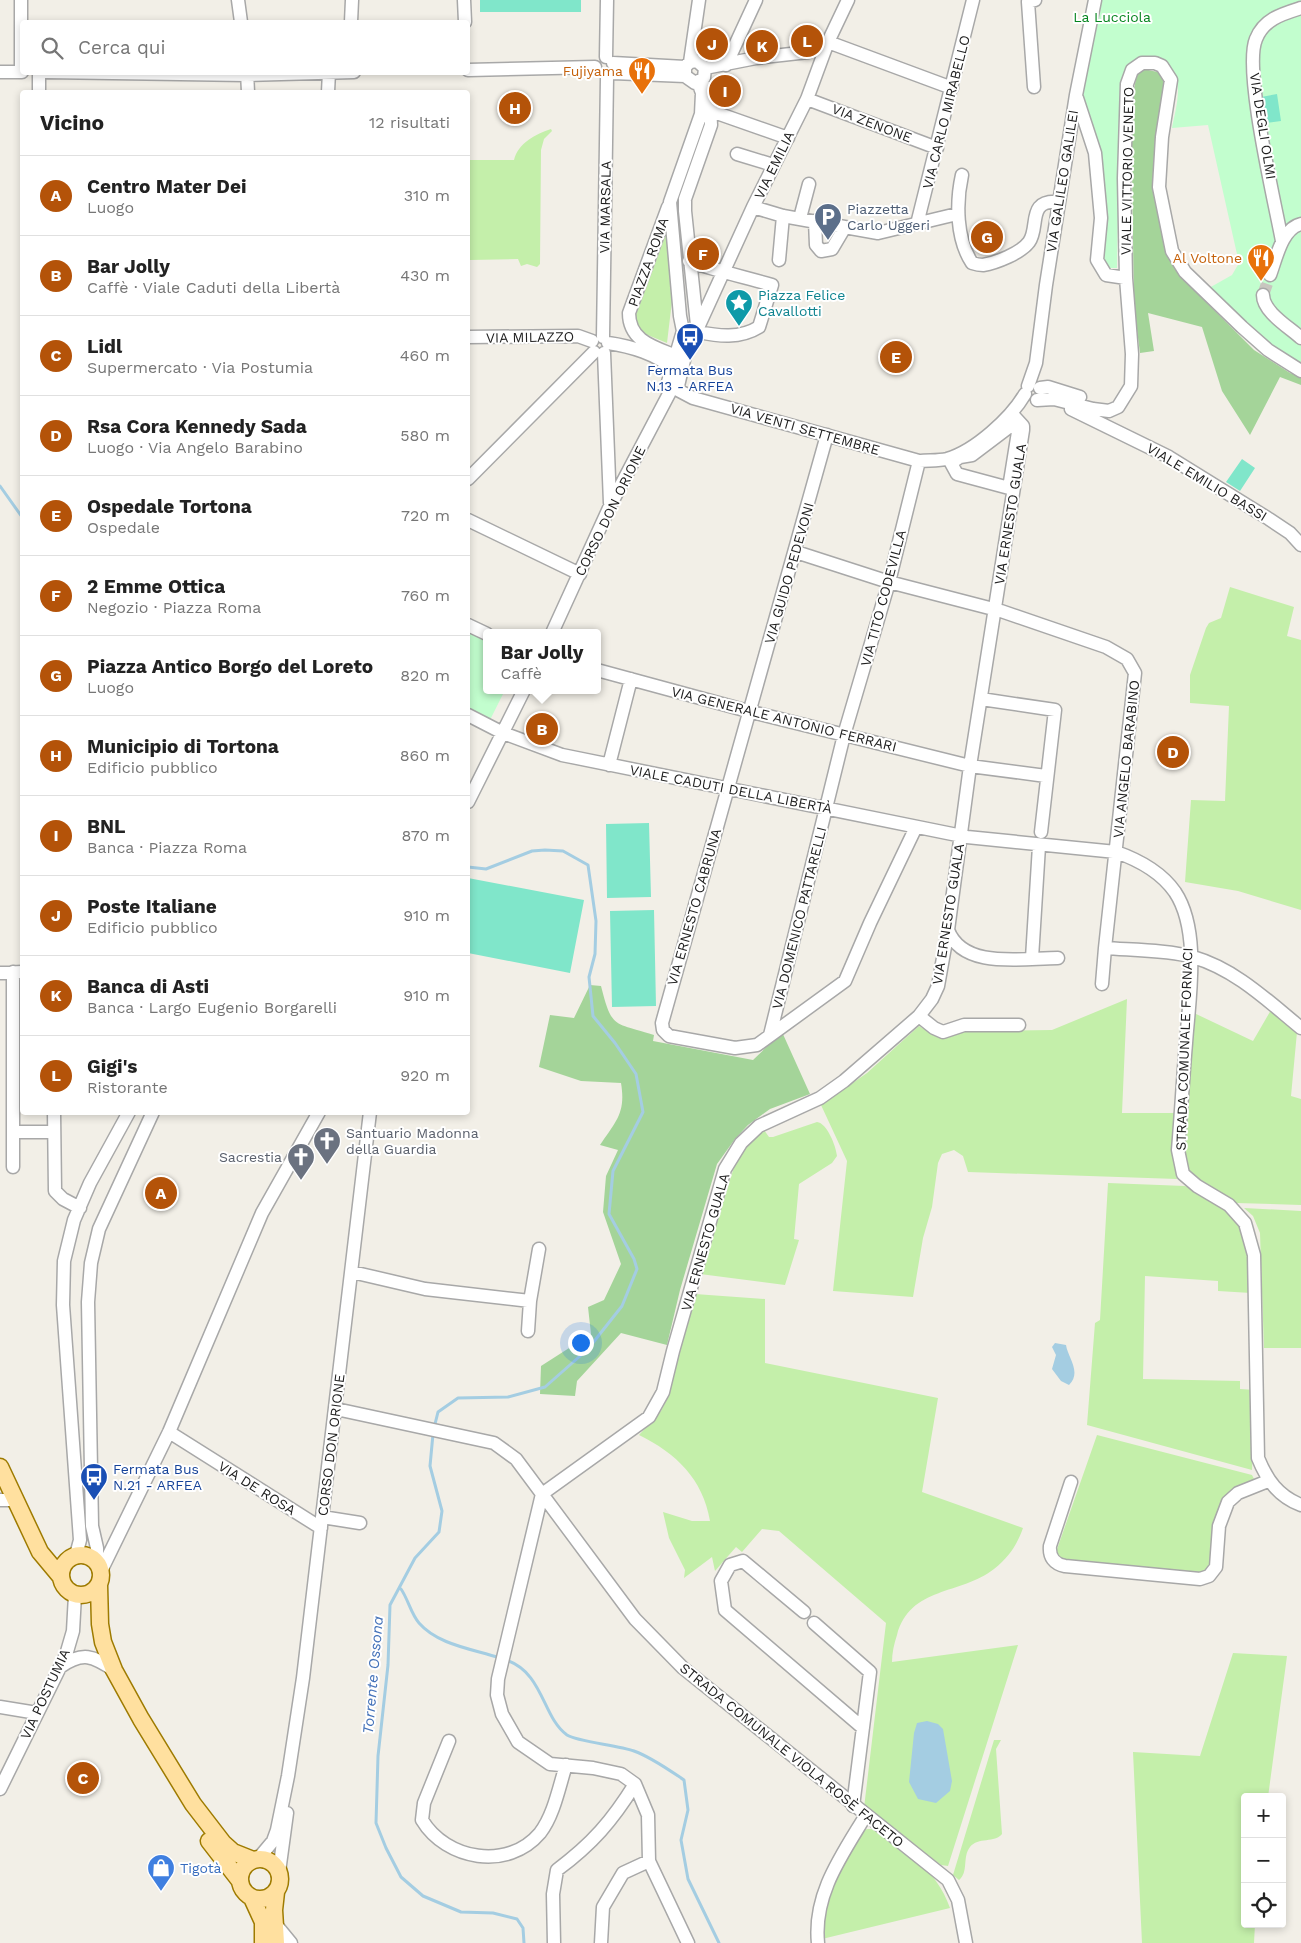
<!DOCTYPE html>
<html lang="it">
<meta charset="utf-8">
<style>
:root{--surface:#fff;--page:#f2f2f2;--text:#222;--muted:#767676;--line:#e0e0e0;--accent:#b45309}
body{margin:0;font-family:"Work Sans",sans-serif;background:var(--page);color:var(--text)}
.controls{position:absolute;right:15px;bottom:15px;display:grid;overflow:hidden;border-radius:5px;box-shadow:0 2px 8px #0003}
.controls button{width:45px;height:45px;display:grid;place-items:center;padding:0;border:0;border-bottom:1px solid var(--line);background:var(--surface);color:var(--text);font:25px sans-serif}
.you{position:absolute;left:580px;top:1342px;width:18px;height:18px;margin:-12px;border:4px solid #fff;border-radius:50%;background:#1a73e8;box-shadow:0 0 0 8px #1a73e833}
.badge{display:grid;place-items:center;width:32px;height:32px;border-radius:50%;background:var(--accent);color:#fff;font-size:16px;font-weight:700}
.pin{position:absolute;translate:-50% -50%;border:2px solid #fff;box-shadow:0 1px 5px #0006}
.popup{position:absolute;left:483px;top:629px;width:118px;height:65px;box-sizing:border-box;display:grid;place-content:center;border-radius:5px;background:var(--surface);filter:drop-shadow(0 1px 4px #0005);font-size:16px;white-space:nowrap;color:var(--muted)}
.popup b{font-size:19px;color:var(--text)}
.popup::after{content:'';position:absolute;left:50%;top:100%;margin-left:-10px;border:10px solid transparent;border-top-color:var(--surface)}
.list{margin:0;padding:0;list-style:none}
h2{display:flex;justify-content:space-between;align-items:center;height:65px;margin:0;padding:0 20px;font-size:21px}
h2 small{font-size:16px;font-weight:400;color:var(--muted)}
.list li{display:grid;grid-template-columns:32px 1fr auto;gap:15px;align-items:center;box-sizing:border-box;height:80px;padding:0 20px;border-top:1px solid var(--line)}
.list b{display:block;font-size:19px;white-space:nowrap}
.list p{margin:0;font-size:16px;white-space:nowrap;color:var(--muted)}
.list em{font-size:16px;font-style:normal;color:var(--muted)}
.icon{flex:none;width:28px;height:28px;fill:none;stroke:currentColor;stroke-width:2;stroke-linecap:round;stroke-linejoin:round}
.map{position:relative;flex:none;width:1301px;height:1943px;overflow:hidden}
.search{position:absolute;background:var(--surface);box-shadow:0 2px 8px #0003;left:20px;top:20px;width:450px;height:55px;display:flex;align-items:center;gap:12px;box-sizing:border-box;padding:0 18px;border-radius:5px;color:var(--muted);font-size:19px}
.panel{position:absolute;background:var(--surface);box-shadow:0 2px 8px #0003;left:20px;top:90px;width:450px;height:1025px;border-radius:5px}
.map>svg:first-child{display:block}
.grass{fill:#c4efaa}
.forest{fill:#a4d499}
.park{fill:#c2fece}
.pitch{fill:#80e6ca}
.water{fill:#a4cde2}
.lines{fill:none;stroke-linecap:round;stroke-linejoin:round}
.stream{stroke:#a4cde2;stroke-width:3}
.minor-tunnel{stroke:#c8c6bf;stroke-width:12;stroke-dasharray:12 6;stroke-linecap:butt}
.minor-casing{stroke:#a8a8a8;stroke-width:15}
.major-casing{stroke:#9e7b00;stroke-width:19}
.minor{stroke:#fff;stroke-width:12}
.major{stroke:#ffe09f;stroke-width:16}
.labels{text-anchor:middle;stroke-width:4;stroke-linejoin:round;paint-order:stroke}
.park-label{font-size:14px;fill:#04851d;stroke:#fff}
.food-label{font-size:14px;fill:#c56008;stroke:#fff;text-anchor:end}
.street-label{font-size:14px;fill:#212121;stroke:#fff}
.service-label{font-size:14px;fill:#4e5e75;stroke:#fff;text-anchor:start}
.culture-label{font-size:14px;fill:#0d838f;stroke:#fff;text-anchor:start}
.transit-label{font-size:14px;fill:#164399;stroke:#fff}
.worship-label{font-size:14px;fill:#5b616d;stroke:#fff;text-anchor:start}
.shop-label{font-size:14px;fill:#366cbe;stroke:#fff;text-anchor:start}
.water-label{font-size:15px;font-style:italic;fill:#4472b9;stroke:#fff}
</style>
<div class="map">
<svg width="1301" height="1943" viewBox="0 0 1301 1943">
<rect width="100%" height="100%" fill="#f2efe7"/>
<path class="grass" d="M551 129 552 131 544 139 541 150 540 264 537 267 527 264 521 266 518 259 470 260 468 257V160H514C518 143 536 134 551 129Z
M666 234 672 301 667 343 638 331 635 317Z
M1230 587 1294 607 1287 636 1301 640V910L1238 891 1185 882 1191 800 1225 801 1229 706 1190 703V675L1206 628 1209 623 1221 618Z
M1127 999 1122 1113H1176L1173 1155 1177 1179 968 1172 963 1156 954 1150 942 1154 938 1163 932 1207 923 1238 913 1297 833 1291 847 1161 821 1105 867 1073 919 1026 937 1037 943 1038 960 1031 1052 1030Z
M1271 1010 1297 1032 1291 1096 1301 1099V1205L1236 1203 1202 1182 1190 1172 1186 1166 1184 1156 1194 1013 1253 1041Z
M817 1122C827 1123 836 1146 837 1156L832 1163 799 1184 794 1239 799 1240 785 1285 700 1274 736 1161 747 1145 764 1130 769 1137H773Z
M1108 1183 1185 1186 1227 1207 1248 1237 1251 1293 1218 1291V1281L1145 1276 1143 1379 1240 1381V1389L1255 1390 1252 1470 1087 1425 1095 1323 1100 1320Z
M1244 1208 1301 1211V1348H1264L1260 1233 1253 1216Z
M695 1294 765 1299V1363L938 1398 922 1492 1023 1528C1017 1545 1009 1557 994 1569 961 1595 910 1586 897 1635 894 1644 892 1653 892 1662L1018 1645 948 1866 941 1865 864 1808 886 1623 779 1531 762 1529 742 1552 736 1547 715 1571 712 1557 684 1578 685 1570 669 1538 663 1512 692 1521H710C703 1479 676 1453 639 1435L661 1411 668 1397Z
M1097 1435 1252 1475 1256 1483 1231 1492 1214 1564 1205 1575 1068 1564 1055 1555Z
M1233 1653 1287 1656 1268 1797H1245V1924H1255L1254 1943H1142L1133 1752 1200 1756Z
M994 1740H1001L996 1749 1002 1834C995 1843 978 1837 970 1847 962 1857 969 1872 959 1880L953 1875Z
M868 1829H875C907 1853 936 1868 950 1908L822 1939 823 1900 863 1830Z"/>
<path class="forest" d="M1144 69 1162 73 1166 80 1155 185 1189 285 1254 350 1290 373 1301 377V385L1280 377 1250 435 1222 391 1202 327 1148 313 1154 351 1140 353 1134 307 1131 104 1137 74Z
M590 985 601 986C612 1029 613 1022 654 1035L653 1041 753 1060 782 1032 810 1094 770 1109 748 1125 735 1139 717 1164 680 1290 667 1345 621 1333 577 1381 575 1396 540 1394 541 1366 591 1334 588 1307 604 1300 621 1264 603 1212 606 1176 618 1150 600 1145C616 1121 626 1113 621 1083L581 1081 539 1067 550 1015 574 1018Z"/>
<path class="park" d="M1098 0H1301V365L1254 334 1209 288 1232 275 1239 263 1208 125 1172 128C1175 112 1181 93 1176 77 1175 70 1170 66 1164 62 1143 48 1127 63 1120 83L1117 268H1107L1099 258 1104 218 1099 144 1081 98Z
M468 629 487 637V690H505L489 722 468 709Z"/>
<path class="pitch" d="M480 0H581V12H480Z
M1277 94 1281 121 1265 123 1261 97Z
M1242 459 1255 468 1240 491 1226 482Z
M649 823 651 897 607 898 606 824Z
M468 878 584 900 570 973 468 953Z
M654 910 656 1006 612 1007 610 911Z"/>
<path class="water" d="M1055 1343 1066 1345C1068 1358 1082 1372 1069 1385L1061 1381 1052 1369 1056 1355 1052 1347Z
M927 1721 938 1724 943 1729 952 1781 950 1791 936 1803 918 1799 909 1782 914 1733 917 1723Z"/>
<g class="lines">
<path class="stream" d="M0 486 22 517
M434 1428 438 1412 458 1398 508 1397 545 1387 588 1349 622 1306 637 1269 634 1259 609 1214 613 1171 643 1112 636 1074 615 1043 593 1016 589 977 595 954 596 921 588 865 563 851 545 850 532 851 486 869 468 867
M433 1434 430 1466 442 1511 439 1532 415 1558 390 1605 388 1665 378 1756 376 1823 386 1848 401 1877 423 1896 461 1912 493 1913 517 1919 523 1928 524 1943
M401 1589C408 1599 411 1614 419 1623 438 1645 473 1649 500 1658
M506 1660C544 1673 542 1717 567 1735 578 1742 618 1745 634 1751 651 1757 669 1770 684 1780L688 1810 681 1840 688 1879 719 1943"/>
<path class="minor-tunnel" d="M1263 295 1270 275"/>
<defs>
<path id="minor" d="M238 0 241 22
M464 0 465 22
M351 22 352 0
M606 57 607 0
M690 62 699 0
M613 63 685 67
M726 65 756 0
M705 68 756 58 808 52 828 42 952 88
M468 70 595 67
M0 72H22
M21 72V0
M46 72 247 75 354 72
M247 72 248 92
M613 73 685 76 695 83 704 78 705 68 697 61 690 62 685 67V76
M1034 87 1028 2 1035 0
M39 92V72
M328 92 329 72
M1077 98 1095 153 1101 218 1097 260 1106 275 1126 278
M807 99 937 148
M711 111 788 138
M737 154 773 165
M962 175C956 202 956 239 972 263 975 264 980 265 983 265 996 263 1021 253 1029 242 1040 227 1026 199 1059 202
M668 207 629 313C629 341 654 347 676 356
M753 207 783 216 878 233 957 214
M800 218 809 184
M815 221 816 245 821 251 832 249 845 227
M917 224 973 0
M1282 241C1275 203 1243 69 1256 39 1264 19 1282 14 1301 8
M779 260 783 216
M689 261C717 271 744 277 772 285L759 327C740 339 718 336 698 332
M1270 275C1276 259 1282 228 1301 224
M1263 295C1263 312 1289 327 1301 338
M697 325 685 211V199L711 125 709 88
M468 337 578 336 592 341
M603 337 607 78
M608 343C629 346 659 354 673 370
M604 353 610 503
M1028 386 1036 363 1046 285 1076 95 1095 0
M1040 388 1048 387 1080 397
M676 389 693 398 919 461C928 460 938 461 947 459 975 451 1011 418 1025 394
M671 390 678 386 685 356 753 207 807 99 828 42 848 0
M671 390 668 382 683 331 680 316 670 202 701 114 702 93 698 82
M1037 400 1054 399 1093 409 1109 411 1118 407 1131 386 1132 354 1126 278 1124 178 1127 84 1132 70 1142 63H1155L1162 66 1171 80 1162 137 1159 187 1172 251 1185 272 1242 327 1268 350 1301 371
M1071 409 1169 457 1269 519 1290 533 1301 545
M1013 424 1018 432 1009 488 957 474 951 463 960 457 972 455Z
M827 435 662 1023 663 1030 669 1036 735 1048 757 1045 845 981 870 923 916 827
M468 479 594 352
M468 520 580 574
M796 552 889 582 1001 611 1106 647 1127 659 1135 673 1105 948
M468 625 487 634
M552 633 610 506 671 390
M597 670 748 711 970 766 1046 776
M981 699 1055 710 1041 832
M468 715 503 733 562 755 967 837 1116 852C1139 860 1161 872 1175 892 1201 931 1189 999 1186 1043 1183 1078 1181 1114 1178 1150L1183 1174 1197 1186 1229 1205 1245 1223 1254 1255 1258 1458C1267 1480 1278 1496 1301 1505
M609 765 631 679
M468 802 524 690
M948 930C963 970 1023 958 1058 958
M1032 958 1039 846
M13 972V1167
M0 973 22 972
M1102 984 1105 948C1131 950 1169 950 1193 957 1235 969 1268 1001 1301 1028
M919 1016 934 1028 943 1032 964 1025H1019
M770 1035 844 735 889 582 919 461
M54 1112 55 1191 63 1199 80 1208
M13 1132H54
M352 1272 425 1289 530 1301
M528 1331 530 1301 539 1249
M336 1409 494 1443 516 1459 635 1619 683 1668 948 1880 958 1900 966 1943
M169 1432 321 1528
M1071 1482 1050 1546C1049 1557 1054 1564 1065 1566L1200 1579 1209 1576 1216 1567 1219 1526 1228 1502 1238 1493 1268 1481
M0 1500H14
M322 1517 360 1523
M76 1555 80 1540 63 1305 64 1261 74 1220 90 1183 129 1112
M97 1563V1548L92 1526 88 1302 91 1263 99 1229 153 1112
M101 1571 169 1432 262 1213 319 1112
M804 1612 743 1561 730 1565 721 1581 725 1610 863 1728
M814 1623 870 1672 853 1806
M60 1667C83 1651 93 1656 114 1670
M0 1707 37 1713
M449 1741 424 1803 422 1820C446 1860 508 1871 540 1833 554 1815 559 1787 566 1765
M0 1789 66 1655 73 1631 75 1595
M258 1859 273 1841 277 1830 288 1776 303 1678 370 1112
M279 1872 287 1813
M277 1926 291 1943
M554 1943 553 1894 557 1870C592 1844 612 1821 635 1784
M601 1943 603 1907 623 1873 649 1861
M688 1943 649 1861 648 1815 635 1784 621 1774 593 1768 550 1764 518 1742 502 1714 497 1695 498 1679 542 1494 649 1417 663 1392 673 1351 725 1169 741 1143 759 1126 820 1098 844 1081 919 1016 932 999 938 986 948 930 970 766 1023 430V426L1011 413
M818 1943C813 1894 842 1855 866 1815"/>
<path id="major" d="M0 1467 40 1552 60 1576
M61 1575a20 20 0 1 1 40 0a20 20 0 1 1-40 0Z
M99 1585 100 1624 103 1642 114 1670 141 1719 193 1804 223 1843 233 1852 253 1860
M209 1841 240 1881
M240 1879a20 20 0 1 1 40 0a20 20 0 1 1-40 0Z
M276 1892 274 1910 276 1943
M252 1898 263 1922V1943"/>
</defs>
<use href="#minor" class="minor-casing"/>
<use href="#major" class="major-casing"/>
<use href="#minor" class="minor"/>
<use href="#major" class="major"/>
</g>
<defs>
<symbol id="restaurant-pin" viewBox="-11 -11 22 30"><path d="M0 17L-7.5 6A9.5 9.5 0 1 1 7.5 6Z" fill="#e8710a" stroke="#fff"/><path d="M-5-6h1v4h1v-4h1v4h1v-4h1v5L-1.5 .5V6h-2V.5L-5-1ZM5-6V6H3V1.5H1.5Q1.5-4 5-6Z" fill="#fff"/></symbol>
<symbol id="parking-pin" viewBox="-11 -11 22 30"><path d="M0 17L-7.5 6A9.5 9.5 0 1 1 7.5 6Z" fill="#5c6f8a" stroke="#fff"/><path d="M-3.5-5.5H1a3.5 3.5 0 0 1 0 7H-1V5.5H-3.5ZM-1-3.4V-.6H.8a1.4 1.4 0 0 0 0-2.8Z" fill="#fff"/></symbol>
<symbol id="sight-pin" viewBox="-11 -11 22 30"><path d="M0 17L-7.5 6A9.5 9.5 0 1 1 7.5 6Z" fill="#0f9aa8" stroke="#fff"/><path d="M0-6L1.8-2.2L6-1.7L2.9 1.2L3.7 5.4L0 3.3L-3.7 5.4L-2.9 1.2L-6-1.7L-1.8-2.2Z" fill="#fff"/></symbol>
<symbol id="bus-pin" viewBox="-11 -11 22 30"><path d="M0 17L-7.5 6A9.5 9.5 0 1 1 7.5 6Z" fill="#1a4fb4" stroke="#fff"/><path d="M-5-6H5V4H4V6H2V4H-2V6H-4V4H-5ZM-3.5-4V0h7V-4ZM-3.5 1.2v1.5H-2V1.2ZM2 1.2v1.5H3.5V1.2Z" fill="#fff"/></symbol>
<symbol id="church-pin" viewBox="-11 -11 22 30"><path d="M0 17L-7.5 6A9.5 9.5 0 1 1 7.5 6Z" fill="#6b7280" stroke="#fff"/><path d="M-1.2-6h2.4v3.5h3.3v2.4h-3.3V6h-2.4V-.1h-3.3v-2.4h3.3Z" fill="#fff"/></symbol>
<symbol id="shop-pin" viewBox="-11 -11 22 30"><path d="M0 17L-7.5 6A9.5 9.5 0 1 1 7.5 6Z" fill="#3f7fe0" stroke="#fff"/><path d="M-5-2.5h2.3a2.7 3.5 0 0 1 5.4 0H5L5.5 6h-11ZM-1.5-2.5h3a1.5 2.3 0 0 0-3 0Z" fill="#fff"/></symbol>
</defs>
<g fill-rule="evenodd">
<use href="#restaurant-pin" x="626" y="55" width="32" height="43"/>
<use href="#parking-pin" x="812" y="201" width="32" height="43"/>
<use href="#restaurant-pin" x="1245" y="242" width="32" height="43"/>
<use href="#sight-pin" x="723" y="287" width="32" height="43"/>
<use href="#bus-pin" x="674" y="321" width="32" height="43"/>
<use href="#church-pin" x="311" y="1125" width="32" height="43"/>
<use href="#church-pin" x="285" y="1141" width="32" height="43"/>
<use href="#bus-pin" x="78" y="1461" width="32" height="43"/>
<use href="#shop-pin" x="145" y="1852" width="32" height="43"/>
</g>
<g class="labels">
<g class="park-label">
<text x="1112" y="22">La Lucciola</text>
</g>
<g class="food-label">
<text x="623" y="76">Fujiyama</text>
<text x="1242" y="263">Al Voltone</text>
</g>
<g class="street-label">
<text transform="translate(946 112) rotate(-76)" y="5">VIA CARLO MIRABELLO</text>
<text transform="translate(872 123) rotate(21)" y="5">VIA ZENONE</text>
<text transform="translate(1263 126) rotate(81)" y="5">VIA DEGLI OLMI</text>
<text transform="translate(774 165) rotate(-64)" y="5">VIA EMILIA</text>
<text transform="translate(1127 171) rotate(-89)" y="5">VIALE VITTORIO VENETO</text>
<text transform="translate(1062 181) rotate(-81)" y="5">VIA GALILEO GALILEI</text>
<text transform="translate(605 207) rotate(-89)" y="5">VIA MARSALA</text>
<text transform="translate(648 262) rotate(-70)" y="5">PIAZZA ROMA</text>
<text transform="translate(530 337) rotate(-1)" y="5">VIA MILAZZO</text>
<text transform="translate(805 429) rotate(16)" y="5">VIA VENTI SETTEMBRE</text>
<text transform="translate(1207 482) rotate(31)" y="5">VIALE EMILIO BASSI</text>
<text transform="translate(610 511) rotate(-64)" y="5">CORSO DON ORIONE</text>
<text transform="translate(1010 514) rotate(-81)" y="5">VIA ERNESTO GUALA</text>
<text transform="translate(789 573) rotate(-74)" y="5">VIA GUIDO PEDEVONI</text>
<text transform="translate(883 598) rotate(-75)" y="5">VIA TITO CODEVILLA</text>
<text transform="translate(784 719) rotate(14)" y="5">VIA GENERALE ANTONIO FERRARI</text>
<text transform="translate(1126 759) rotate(-84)" y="5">VIA ANGELO BARABINO</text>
<text transform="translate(731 789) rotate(11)" y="5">VIALE CADUTI DELLA LIBERTÀ</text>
<text transform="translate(694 907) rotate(-74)" y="5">VIA ERNESTO CABRUNA</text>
<text transform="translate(948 914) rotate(-81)" y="5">VIA ERNESTO GUALA</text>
<text transform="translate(799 918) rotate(-76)" y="5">VIA DOMENICO PATTARELLI</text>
<text transform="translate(1184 1049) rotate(-88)" y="5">STRADA COMUNALE FORNACI</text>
<text transform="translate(705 1242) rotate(-74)" y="5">VIA ERNESTO GUALA</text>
<text transform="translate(331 1445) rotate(-83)" y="5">CORSO DON ORIONE</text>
<text transform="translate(257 1488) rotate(32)" y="5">VIA DE ROSA</text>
<text transform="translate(45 1694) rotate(-65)" y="5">VIA POSTUMIA</text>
<text transform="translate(792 1755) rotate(39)" y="5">STRADA COMUNALE VIOLA ROSÈ FACETO</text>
</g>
<g class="service-label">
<text x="847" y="214">Piazzetta<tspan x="847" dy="16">Carlo Uggeri</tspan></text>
</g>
<g class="culture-label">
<text x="758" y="300">Piazza Felice<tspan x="758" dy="16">Cavallotti</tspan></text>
</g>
<g class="transit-label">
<text x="690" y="375">Fermata Bus<tspan x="690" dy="16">N.13 - ARFEA</tspan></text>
<text x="113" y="1474" text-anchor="start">Fermata Bus<tspan x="113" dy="16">N.21 - ARFEA</tspan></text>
</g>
<g class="worship-label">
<text x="346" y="1138">Santuario Madonna<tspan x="346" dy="16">della Guardia</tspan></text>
<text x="282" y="1162" text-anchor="end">Sacrestia</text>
</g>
<g class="shop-label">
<text x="180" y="1873">Tigotà</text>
</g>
<g class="water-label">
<text transform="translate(373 1675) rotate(-85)" y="5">Torrente Ossona</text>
</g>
</g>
</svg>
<div class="controls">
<button>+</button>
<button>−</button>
<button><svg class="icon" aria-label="locate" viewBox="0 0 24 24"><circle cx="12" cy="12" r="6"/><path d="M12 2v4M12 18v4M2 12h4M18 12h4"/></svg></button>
</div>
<div class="you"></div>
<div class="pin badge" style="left:161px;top:1193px">A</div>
<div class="pin badge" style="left:542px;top:729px">B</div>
<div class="popup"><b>Bar Jolly</b>Caffè</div>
<div class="pin badge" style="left:83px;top:1778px">C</div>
<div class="pin badge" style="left:1173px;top:752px">D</div>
<div class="pin badge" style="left:896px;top:357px">E</div>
<div class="pin badge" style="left:703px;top:254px">F</div>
<div class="pin badge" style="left:987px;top:237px">G</div>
<div class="pin badge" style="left:515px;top:108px">H</div>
<div class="pin badge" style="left:725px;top:91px">I</div>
<div class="pin badge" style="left:712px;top:44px">J</div>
<div class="pin badge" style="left:762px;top:46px">K</div>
<div class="pin badge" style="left:807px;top:41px">L</div>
<div class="search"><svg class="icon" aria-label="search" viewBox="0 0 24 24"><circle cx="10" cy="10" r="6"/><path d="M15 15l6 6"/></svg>Cerca qui</div>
<section class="panel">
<h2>Vicino<small>12 risultati</small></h2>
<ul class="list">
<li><span class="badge">A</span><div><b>Centro Mater Dei</b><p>Luogo</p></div><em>310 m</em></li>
<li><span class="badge">B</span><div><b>Bar Jolly</b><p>Caffè · Viale Caduti della Libertà</p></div><em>430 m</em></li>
<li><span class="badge">C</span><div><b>Lidl</b><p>Supermercato · Via Postumia</p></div><em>460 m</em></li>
<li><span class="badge">D</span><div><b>Rsa Cora Kennedy Sada</b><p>Luogo · Via Angelo Barabino</p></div><em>580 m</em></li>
<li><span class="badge">E</span><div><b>Ospedale Tortona</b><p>Ospedale</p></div><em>720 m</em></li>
<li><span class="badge">F</span><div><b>2 Emme Ottica</b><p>Negozio · Piazza Roma</p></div><em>760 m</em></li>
<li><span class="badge">G</span><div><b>Piazza Antico Borgo del Loreto</b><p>Luogo</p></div><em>820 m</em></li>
<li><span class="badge">H</span><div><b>Municipio di Tortona</b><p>Edificio pubblico</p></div><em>860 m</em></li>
<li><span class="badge">I</span><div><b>BNL</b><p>Banca · Piazza Roma</p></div><em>870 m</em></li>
<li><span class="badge">J</span><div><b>Poste Italiane</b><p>Edificio pubblico</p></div><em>910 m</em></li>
<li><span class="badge">K</span><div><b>Banca di Asti</b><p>Banca · Largo Eugenio Borgarelli</p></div><em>910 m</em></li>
<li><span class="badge">L</span><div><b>Gigi's</b><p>Ristorante</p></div><em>920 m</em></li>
</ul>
</section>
</div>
